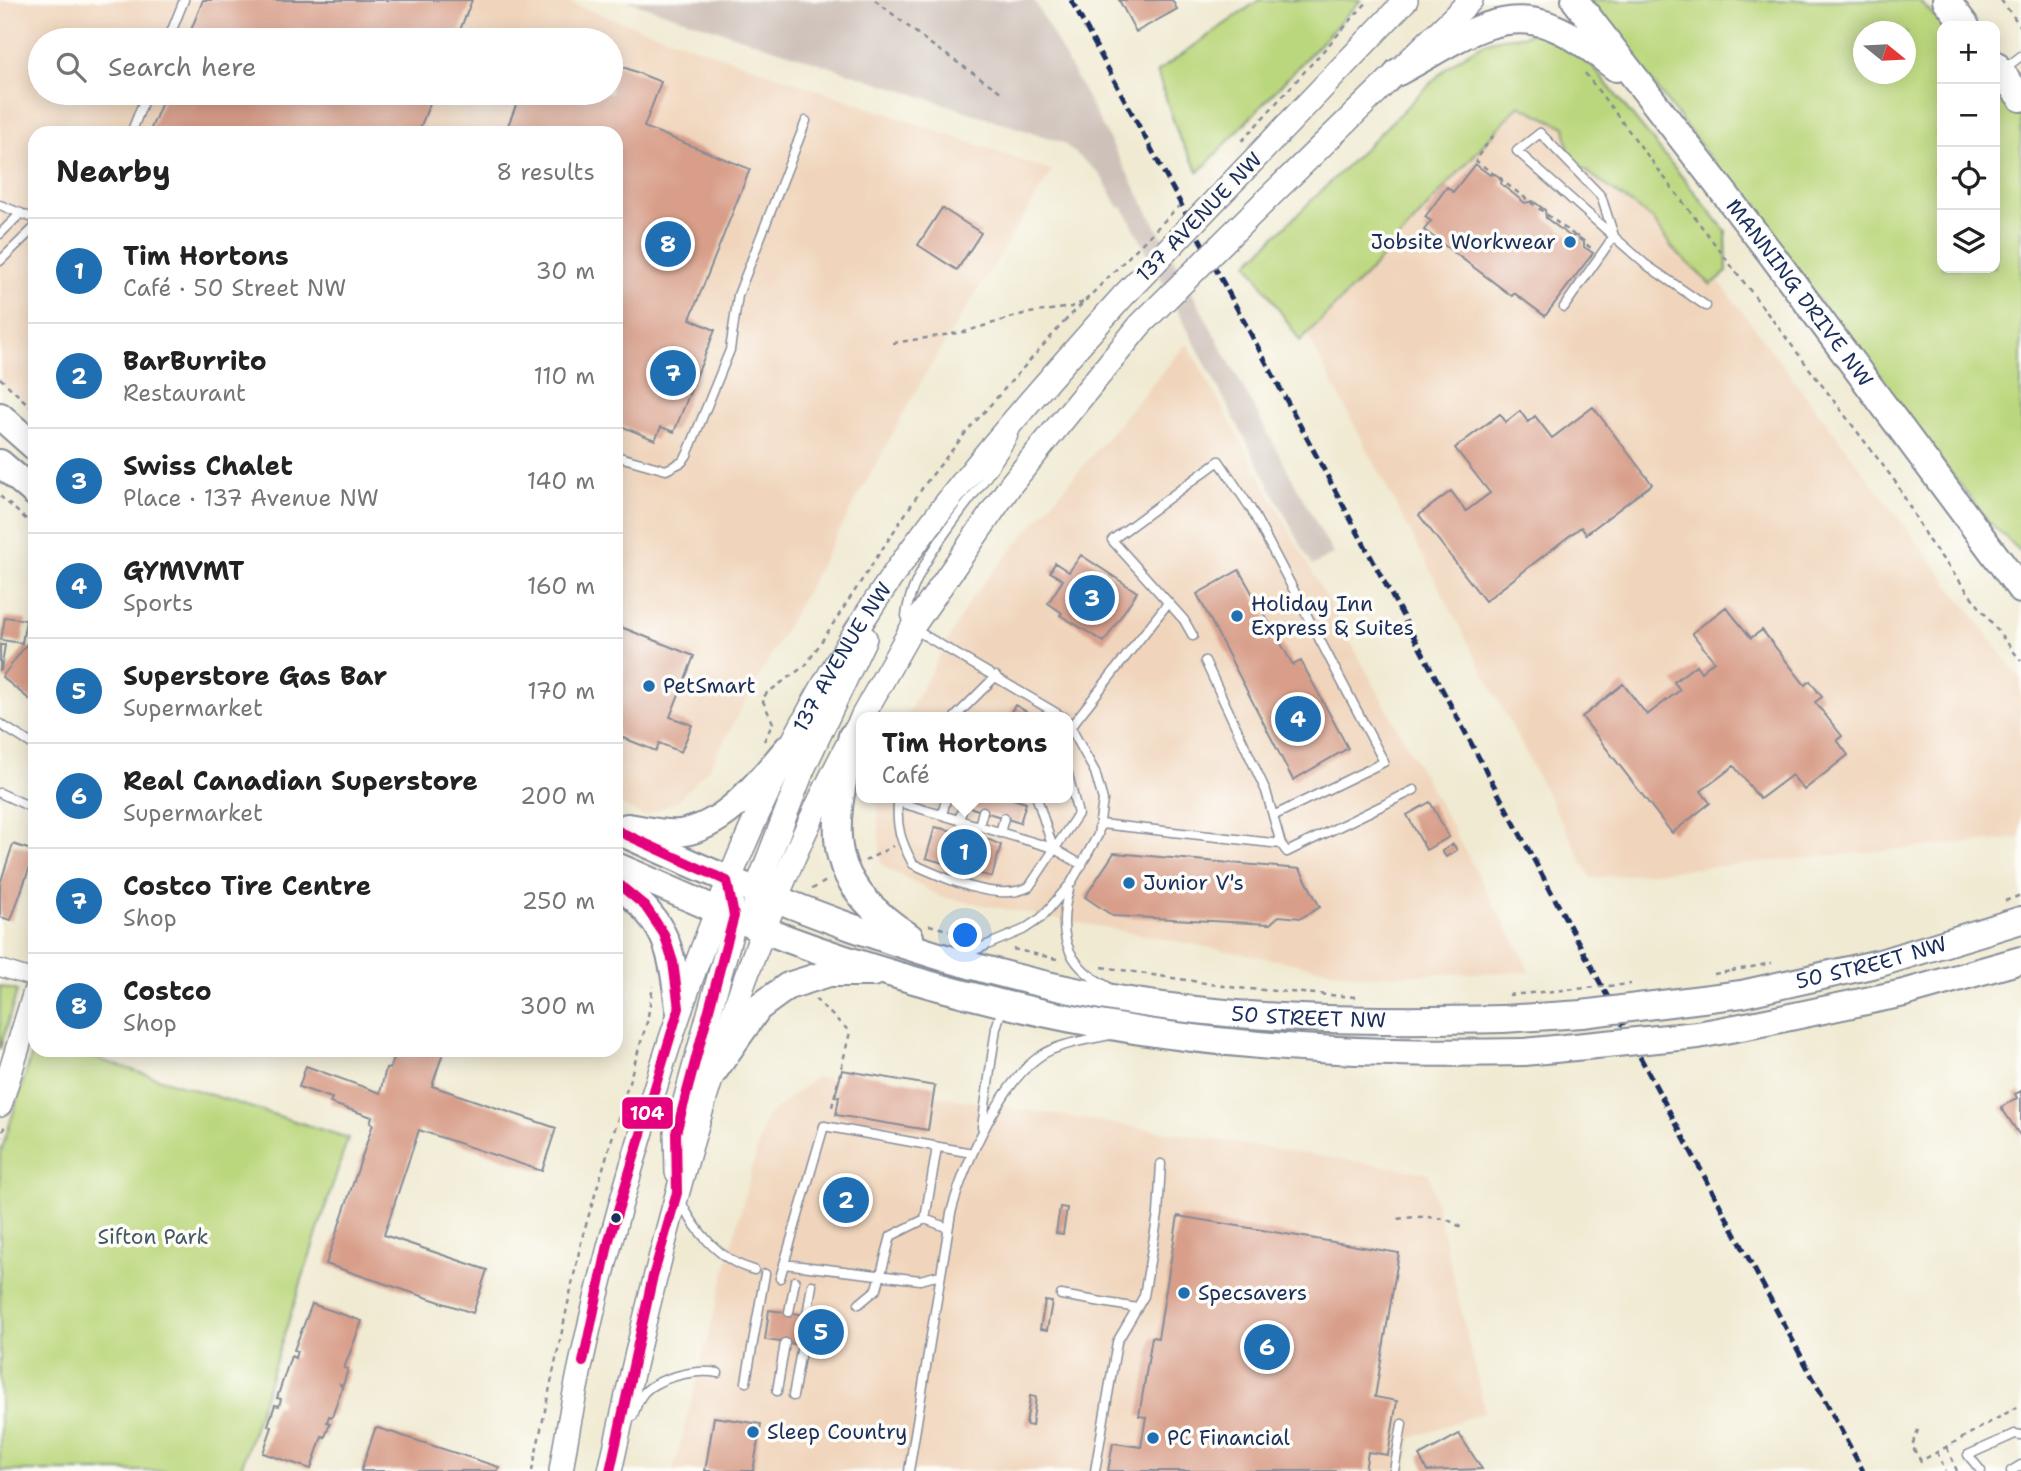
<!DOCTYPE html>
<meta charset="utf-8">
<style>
:root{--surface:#fff;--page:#f6f6f6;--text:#222;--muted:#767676;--line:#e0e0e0;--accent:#1f6fb2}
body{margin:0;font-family:"Shantell Sans",sans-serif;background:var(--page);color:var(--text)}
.controls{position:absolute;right:21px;top:21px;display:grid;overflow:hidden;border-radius:14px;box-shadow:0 4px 18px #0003}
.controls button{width:63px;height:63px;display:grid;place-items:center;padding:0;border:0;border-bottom:2px solid var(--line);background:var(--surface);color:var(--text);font:35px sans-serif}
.compass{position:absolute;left:1853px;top:21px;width:63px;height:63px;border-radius:50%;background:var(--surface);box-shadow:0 4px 18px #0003;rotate:108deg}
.you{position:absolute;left:966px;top:936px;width:24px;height:24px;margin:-18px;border:5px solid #fff;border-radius:50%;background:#1a73e8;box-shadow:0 0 0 10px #1a73e833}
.badge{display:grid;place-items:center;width:46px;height:46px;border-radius:50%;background:var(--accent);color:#fff;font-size:23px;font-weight:700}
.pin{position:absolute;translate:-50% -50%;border:4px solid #fff;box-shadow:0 2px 7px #0006}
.popup{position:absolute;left:856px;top:712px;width:217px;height:91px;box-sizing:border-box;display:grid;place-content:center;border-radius:14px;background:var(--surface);filter:drop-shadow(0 2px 5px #0005);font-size:23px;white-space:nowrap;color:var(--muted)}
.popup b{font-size:26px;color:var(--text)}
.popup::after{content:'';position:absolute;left:50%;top:100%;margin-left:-14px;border:14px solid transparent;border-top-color:var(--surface)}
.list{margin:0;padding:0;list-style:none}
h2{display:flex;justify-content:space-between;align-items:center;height:91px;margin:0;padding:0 28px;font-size:30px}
h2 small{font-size:23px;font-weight:400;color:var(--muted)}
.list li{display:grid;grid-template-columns:46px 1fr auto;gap:21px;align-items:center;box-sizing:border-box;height:105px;padding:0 28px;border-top:2px solid var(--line)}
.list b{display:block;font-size:26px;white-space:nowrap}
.list p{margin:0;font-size:23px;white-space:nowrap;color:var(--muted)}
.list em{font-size:23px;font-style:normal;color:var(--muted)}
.icon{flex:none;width:38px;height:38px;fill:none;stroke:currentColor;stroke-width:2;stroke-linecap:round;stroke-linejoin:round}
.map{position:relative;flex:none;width:2021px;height:1471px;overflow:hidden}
.search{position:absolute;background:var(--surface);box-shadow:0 4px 18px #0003;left:28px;top:28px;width:595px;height:77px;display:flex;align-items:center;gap:18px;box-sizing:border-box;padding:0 24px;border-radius:38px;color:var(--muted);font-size:26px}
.panel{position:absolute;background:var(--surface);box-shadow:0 4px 18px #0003;left:28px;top:126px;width:595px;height:931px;border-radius:21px}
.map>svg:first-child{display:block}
.built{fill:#f0d5bc;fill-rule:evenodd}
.industrial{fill:#cec1b9}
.green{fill:#bbd77d;stroke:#6b836e;stroke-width:2;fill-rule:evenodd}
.building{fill:#d89e89}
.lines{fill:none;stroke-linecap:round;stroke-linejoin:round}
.lane-casing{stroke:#868c98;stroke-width:11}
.street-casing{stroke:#868c98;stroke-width:19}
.secondary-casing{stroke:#868c98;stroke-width:26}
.primary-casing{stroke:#868c98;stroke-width:30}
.path{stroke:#868c98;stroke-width:2.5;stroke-dasharray:5 5;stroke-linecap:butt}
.lane{stroke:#fff;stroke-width:8}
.street{stroke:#fff;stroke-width:16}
.secondary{stroke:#fff;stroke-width:23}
.primary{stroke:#fff;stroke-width:26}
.rail{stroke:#1b2f5e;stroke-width:5;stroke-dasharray:10 5;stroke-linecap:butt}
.secondary-bridge-casing{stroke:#868c98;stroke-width:26;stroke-linecap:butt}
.primary-bridge-casing{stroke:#868c98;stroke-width:30;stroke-linecap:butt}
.path-bridge{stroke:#868c98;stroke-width:2.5;stroke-dasharray:5 5;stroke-linecap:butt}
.secondary-bridge{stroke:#fff;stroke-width:23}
.primary-bridge{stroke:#fff;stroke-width:26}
.bus-1-casing{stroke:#fdfcf7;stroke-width:16}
.bus-1{stroke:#e5007d;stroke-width:10}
.poi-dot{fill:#1f6fb2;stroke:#fdfcf7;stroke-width:2.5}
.bus-dot{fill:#1b2f5e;stroke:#fdfcf7;stroke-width:2.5}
.labels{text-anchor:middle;stroke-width:7;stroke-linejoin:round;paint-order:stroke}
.street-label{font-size:21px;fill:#1b2f5e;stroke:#fdfcf7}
.poi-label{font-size:21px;fill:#1b2f5e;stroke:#fdfcf7;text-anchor:start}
.park-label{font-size:21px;fill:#435966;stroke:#fdfcf7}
.line-badge{stroke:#fdfcf7;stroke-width:2.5}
.badge-label{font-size:19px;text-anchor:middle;font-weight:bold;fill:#fff}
</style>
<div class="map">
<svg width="2021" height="1471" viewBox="0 0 2021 1471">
<rect width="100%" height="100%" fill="#fdfcf7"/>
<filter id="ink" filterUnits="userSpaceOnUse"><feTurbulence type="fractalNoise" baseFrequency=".0143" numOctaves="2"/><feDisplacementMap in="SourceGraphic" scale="14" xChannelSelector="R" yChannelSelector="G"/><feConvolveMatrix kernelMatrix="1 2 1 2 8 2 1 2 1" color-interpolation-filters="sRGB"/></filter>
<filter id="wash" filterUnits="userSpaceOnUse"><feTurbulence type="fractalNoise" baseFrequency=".00686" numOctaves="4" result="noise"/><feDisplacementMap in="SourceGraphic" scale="28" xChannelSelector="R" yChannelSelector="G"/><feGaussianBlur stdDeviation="1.57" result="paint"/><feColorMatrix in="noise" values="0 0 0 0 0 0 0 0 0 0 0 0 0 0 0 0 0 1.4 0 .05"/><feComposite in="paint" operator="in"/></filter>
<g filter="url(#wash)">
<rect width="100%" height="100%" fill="#f0ead2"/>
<path class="built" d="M0 0H560L1052 171 923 378 709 768 677 801 644 817 616 802V133H35V412L0 382ZM40 40H611V93H40Z
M1568 82 2021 679V838L1591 878 1277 277 1463 90Z
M1187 343 1531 972 1361 976 941 897 881 865 877 798H1067V717H906L971 598Z
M816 1077 1429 1173 1485 1412 1411 1438 1406 1471H673L765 1118Z"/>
<path class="industrial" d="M626 0H1034L1333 554 1312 566 1123 207 1119 208 1100 174 1068 147 1061 142Z"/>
<path class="green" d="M1259 0H1361L1199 172 1179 137 1157 72Z
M1589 0H1918L1945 26H1942V268H1995V81L2021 116V552L1988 521ZM1864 32H1906V74H1864Z
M1536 30 1585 57 1726 231 1727 272 1711 285 1673 249 1653 220 1570 159 1565 127 1519 105 1369 272 1300 341 1248 263 1443 71C1461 57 1476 44 1498 39 1513 35 1523 39 1536 30Z
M0 986 17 991 0 1049Z
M35 1044V1050H69L348 1138 240 1471H0V1155Z"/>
<g id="blocks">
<path class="building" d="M203 0H472L456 40H187Z
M1119 0H1172L1177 9 1136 32Z
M611 62 661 82 644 127 750 169 690 319 715 330 674 432 661 427 655 440 616 424V133H505L521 93H611Z
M166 93H434L418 133H149Z
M1475 164 1490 175 1495 174 1502 179 1501 184 1525 203 1533 201 1545 210 1546 218 1571 237 1577 236 1584 241V247L1593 253 1545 316 1514 293 1512 296 1424 230 1431 221 1425 217 1447 187 1453 192Z
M942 208 981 233 957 270 918 245Z
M1593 407 1652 484 1586 534 1581 527 1485 601 1419 515 1451 491 1466 511 1490 493 1455 448 1500 414 1506 422 1520 411 1528 422 1535 416 1552 438Z
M1081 555 1137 592 1104 642 1060 615 1062 613 1048 603 1063 580 1050 572 1055 563 1069 572Z
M1239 570 1293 665 1301 661 1348 748 1293 780 1197 594Z
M1726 607 1751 638 1762 630 1805 685 1810 681 1822 697 1815 702 1842 736 1837 740 1848 755 1804 790 1792 775 1760 799 1734 766 1701 791 1710 803 1672 833 1582 717 1623 684 1647 715 1680 690 1674 682 1696 665 1701 672 1714 661 1692 633Z
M5 617 26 620 22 643 1 640Z
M616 625 694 656 670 717 692 725 681 752 659 743 656 751 616 735Z
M0 645H5L1 670H0Z
M26 645 31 649 35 645V704L2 677Z
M1015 705 1036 717H1008Z
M940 798H1010L1026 803 1020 823Z
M1430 802 1449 837 1426 850 1407 815Z
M935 827 985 838 1001 845 992 877 926 858Z
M13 844 34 851 33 858 11 920 0 917V884Z
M1453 844 1457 850 1446 857 1442 851Z
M1114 853 1300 869 1320 907 1301 918 1279 916 1270 924 1113 916 1085 897Z
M397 1050H444L432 1086 556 1128 542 1171 419 1130 384 1235 487 1270 473 1313 326 1264 373 1124 370 1123 372 1117 330 1103 332 1098 299 1087 306 1066 380 1093 386 1068 390 1069Z
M842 1070 935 1086 928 1130 836 1115 839 1097 835 1096Z
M2021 1091V1137L2001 1107 2017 1098 2015 1094Z
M1060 1207 1067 1208 1063 1234 1056 1233Z
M1178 1216 1399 1253 1375 1397 1397 1401 1388 1455 1368 1452 1365 1471H1108L1113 1443 1141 1447 1146 1417 1139 1416 1152 1337 1158 1338Z
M1045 1301 1052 1302 1047 1330 1040 1329Z
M312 1304 362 1321 344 1368 348 1369 343 1385 340 1384 342 1388 332 1417 329 1416 327 1422 330 1423 325 1437 322 1436 311 1469 263 1453 272 1427 268 1425 275 1405 279 1406 281 1399 277 1398 291 1356 295 1358 297 1351 294 1350Z
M769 1310 830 1318 825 1348 765 1340Z
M1030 1396 1036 1397 1032 1426 1026 1425Z
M714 1417 761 1424 753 1471H705Z
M378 1428 499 1467 497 1471H361L375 1429Z
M1459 1434 1482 1469 1427 1471 1419 1456Z"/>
</g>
</g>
<g filter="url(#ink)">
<use href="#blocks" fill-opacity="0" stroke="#868c98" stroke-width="2"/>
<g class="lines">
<defs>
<path id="lane" d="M168 40 184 0
M2004 69 2021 56
M131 133 147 93
M0 205 35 219
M0 234 21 213
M0 261 35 227
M1564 307 1614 236 1601 196 1540 133 1517 151 1645 264 1706 306
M1013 437C984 491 913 556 906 616L912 628 1063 717
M616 456 666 470 682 462 687 455 730 350 738 295 806 121
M1193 636 1184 620 1112 540 1219 461 1251 509 1384 762 1275 815
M1205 661 1266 791 1281 844
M955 717 996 676
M0 724 35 746
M1072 725 1168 603
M0 793 35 809
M899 798 898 802 1053 848 1082 865
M1037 798 1053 848
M898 802C896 827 901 842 913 864 944 878 997 903 1029 887L1078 814 1067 771
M942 815 946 800
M959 820 964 805
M1101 824 1281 844 1287 852 1414 790
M979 826 983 811
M1000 833 1004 818
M1069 889C1057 933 1065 965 1107 986
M963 955 1023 930 1041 918 1071 883 1098 835 1103 800 1095 772 1067 721
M982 1127 996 1028 1002 1009
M680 1200C695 1231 720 1261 754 1270
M925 1219 948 1228
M784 1264 920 1280 940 1275
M780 1278 824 1126 972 1153
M1061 1295 1137 1308
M859 1304 877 1289 891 1236 925 1219 937 1147
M789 1312 795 1281
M807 1315 812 1285
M746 1382 765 1274
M777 1391 785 1343
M793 1396 802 1345
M633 1416C635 1409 638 1401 642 1395 656 1377 697 1369 718 1373
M909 1471 951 1213C963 1166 1005 1070 1051 1050 1069 1042 1091 1039 1110 1035
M1095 1471 1117 1342 1144 1296 1158 1214 1161 1164
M1394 1471 1402 1424
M1981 1471 1968 1455 2015 1434 2021 1435
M2011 1471 2021 1465"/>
<path id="street" d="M0 968 35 979"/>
<g id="secondary">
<path d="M1247 167 1406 0"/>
<path d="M1264 202 1471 0"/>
<path d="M862 717 912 628 1012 483 1140 325"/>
<path d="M755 906V893L803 769 865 638"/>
<path d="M0 1105 35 992"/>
<path d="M677 1172 676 1133 731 934 734 916 731 900"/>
<path id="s1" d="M561 1471C579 1355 609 1240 643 1128 698 942 768 762 876 600 949 491 1036 393 1124 295"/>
<path d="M610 1471C667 1213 733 953 861 720"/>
</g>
<g id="primary">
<path id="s2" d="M1575 0 1772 255 2021 590"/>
<path d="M1946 0 1966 26"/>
<path d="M1995 64 2021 98"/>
<path d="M1398 72C1446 48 1497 3 1553 27 1576 36 1596 53 1616 68"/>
<path d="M0 416 35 447"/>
<path d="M0 463 35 493"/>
<path d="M852 736C833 832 818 876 910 937"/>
<path d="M627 827C643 829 664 835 680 833 727 826 759 781 788 748"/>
<path id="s3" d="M616 830C771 901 933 965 1101 996 1233 1021 1369 1022 1503 1019"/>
<path d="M616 866C665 887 713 909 762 929 839 960 923 984 1004 1004 1175 1046 1349 1056 1524 1052"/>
<path d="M616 882C667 924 671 944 679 1008"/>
<path id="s4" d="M1742 994 1880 963 2021 920"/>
<path d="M1757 1024 1904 993 2021 960"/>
<path d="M714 1071 758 1008 788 986 829 973H873"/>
</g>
</defs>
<use href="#lane" class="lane-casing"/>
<use href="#street" class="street-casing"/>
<use href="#secondary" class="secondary-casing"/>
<use href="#primary" class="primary-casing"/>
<path class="path" d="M875 0 929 43 1001 92
M2001 0 2021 27
M1585 73 1897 484 1928 540 2021 661
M1493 136 1475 160 1591 248
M1242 141 1369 0
M893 343 964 332 1023 314 1071 307 1088 300
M0 378 35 411
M0 496 35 527
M764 741 773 723 762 699 767 693 806 665 925 484 968 430 1064 322
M865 861 893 846
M812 889 828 880
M2005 901 2021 895
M929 925 973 937
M1013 949 1061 960
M1102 967 1237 988 1356 997
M1731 971 1772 963
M815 999 850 1032 831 1111
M0 1141 5 1124
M1398 1219C1417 1216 1447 1214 1461 1228
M1918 1430 1912 1446 1921 1461 2021 1405
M1947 1448 1957 1471
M1937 1452 1945 1471
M532 1471 582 1238 647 1022 653 986"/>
<use href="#lane" class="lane"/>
<use href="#street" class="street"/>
<use href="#secondary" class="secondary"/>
<use href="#primary" class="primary"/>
<path class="rail" d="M1071 0 1863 1471"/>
<defs>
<path id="secondary-bridge" d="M1124 295 1247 167
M1140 325 1264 202"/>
<path id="primary-bridge" d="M1503 1019 1582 1014 1742 994
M1524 1052 1698 1035 1757 1024"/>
</defs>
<use href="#secondary-bridge" class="secondary-bridge-casing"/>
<use href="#primary-bridge" class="primary-bridge-casing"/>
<path class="path-bridge" d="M1064 322 1182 203
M1714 974 1731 971
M1509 995 1631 984"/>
<use href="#secondary-bridge" class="secondary-bridge"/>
<use href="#primary-bridge" class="primary-bridge"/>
<defs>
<path id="bus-1" d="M583 1362 609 1240 679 1008 673 962 664 934 645 906 616 882
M610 1471 652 1280 677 1193 676 1133 734 916 727 881 616 830"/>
</defs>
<use href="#bus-1" class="bus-1-casing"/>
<use href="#bus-1" class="bus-1"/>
</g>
</g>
<g class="poi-dot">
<circle cx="1570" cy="242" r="7"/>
<circle cx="1237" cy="616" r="7"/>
<circle cx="649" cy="686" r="7"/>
<circle cx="1129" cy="883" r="7"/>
<circle cx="1184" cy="1293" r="7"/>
<circle cx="753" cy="1432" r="7"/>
<circle cx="1153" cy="1438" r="7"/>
</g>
<circle class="bus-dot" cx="616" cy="1218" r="6"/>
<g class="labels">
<g class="street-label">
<text transform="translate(1199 217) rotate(-46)" y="7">137 AVENUE NW</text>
<text dy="7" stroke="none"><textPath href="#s2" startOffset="369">MANNING DRIVE NW</textPath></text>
<text dy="7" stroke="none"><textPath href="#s1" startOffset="866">137 AVENUE NW</textPath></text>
<text dy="7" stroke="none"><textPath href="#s4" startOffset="133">50 STREET NW</textPath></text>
<text dy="7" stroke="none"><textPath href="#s3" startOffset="723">50 STREET NW</textPath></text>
</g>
<g class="poi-label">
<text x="1556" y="249" text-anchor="end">Jobsite Workwear</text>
<text x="1251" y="611">Holiday Inn<tspan x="1251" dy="24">Express &amp; Suites</tspan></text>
<text x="663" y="693">PetSmart</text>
<text x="1143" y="890">Junior V's</text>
<text x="1198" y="1300">Specsavers</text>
<text x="767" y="1439">Sleep Country</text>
<text x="1167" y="1445">PC Financial</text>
</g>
<g class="park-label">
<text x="153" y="1244">Sifton Park</text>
</g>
</g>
<rect class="line-badge" x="621" y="1096" width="53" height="34" rx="7" fill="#e5007d"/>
<g class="badge-label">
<text x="647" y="1120">104</text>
</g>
</svg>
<div class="controls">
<button>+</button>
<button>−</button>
<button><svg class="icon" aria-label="locate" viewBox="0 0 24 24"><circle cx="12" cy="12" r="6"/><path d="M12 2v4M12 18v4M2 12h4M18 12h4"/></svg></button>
<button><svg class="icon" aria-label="layers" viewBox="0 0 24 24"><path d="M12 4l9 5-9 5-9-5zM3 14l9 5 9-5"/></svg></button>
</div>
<svg class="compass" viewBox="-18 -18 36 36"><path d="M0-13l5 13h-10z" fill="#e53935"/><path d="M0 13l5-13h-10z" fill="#767676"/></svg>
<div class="you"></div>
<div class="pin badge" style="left:964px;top:852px">1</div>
<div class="popup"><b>Tim Hortons</b>Café</div>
<div class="pin badge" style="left:846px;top:1200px">2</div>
<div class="pin badge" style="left:1092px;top:598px">3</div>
<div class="pin badge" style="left:1298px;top:719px">4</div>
<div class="pin badge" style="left:821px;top:1332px">5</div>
<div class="pin badge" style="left:1267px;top:1347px">6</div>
<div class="pin badge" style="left:673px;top:373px">7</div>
<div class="pin badge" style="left:668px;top:244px">8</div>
<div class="search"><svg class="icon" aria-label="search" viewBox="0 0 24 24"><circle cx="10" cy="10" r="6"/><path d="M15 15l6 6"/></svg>Search here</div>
<section class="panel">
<h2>Nearby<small>8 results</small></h2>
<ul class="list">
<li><span class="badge">1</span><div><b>Tim Hortons</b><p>Café · 50 Street NW</p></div><em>30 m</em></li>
<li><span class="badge">2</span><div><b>BarBurrito</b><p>Restaurant</p></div><em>110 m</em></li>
<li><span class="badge">3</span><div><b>Swiss Chalet</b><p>Place · 137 Avenue NW</p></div><em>140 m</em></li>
<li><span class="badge">4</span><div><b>GYMVMT</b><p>Sports</p></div><em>160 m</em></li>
<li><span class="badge">5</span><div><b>Superstore Gas Bar</b><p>Supermarket</p></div><em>170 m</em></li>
<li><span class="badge">6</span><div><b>Real Canadian Superstore</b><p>Supermarket</p></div><em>200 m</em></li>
<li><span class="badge">7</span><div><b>Costco Tire Centre</b><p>Shop</p></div><em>250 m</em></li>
<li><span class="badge">8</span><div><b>Costco</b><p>Shop</p></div><em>300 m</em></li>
</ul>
</section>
</div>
